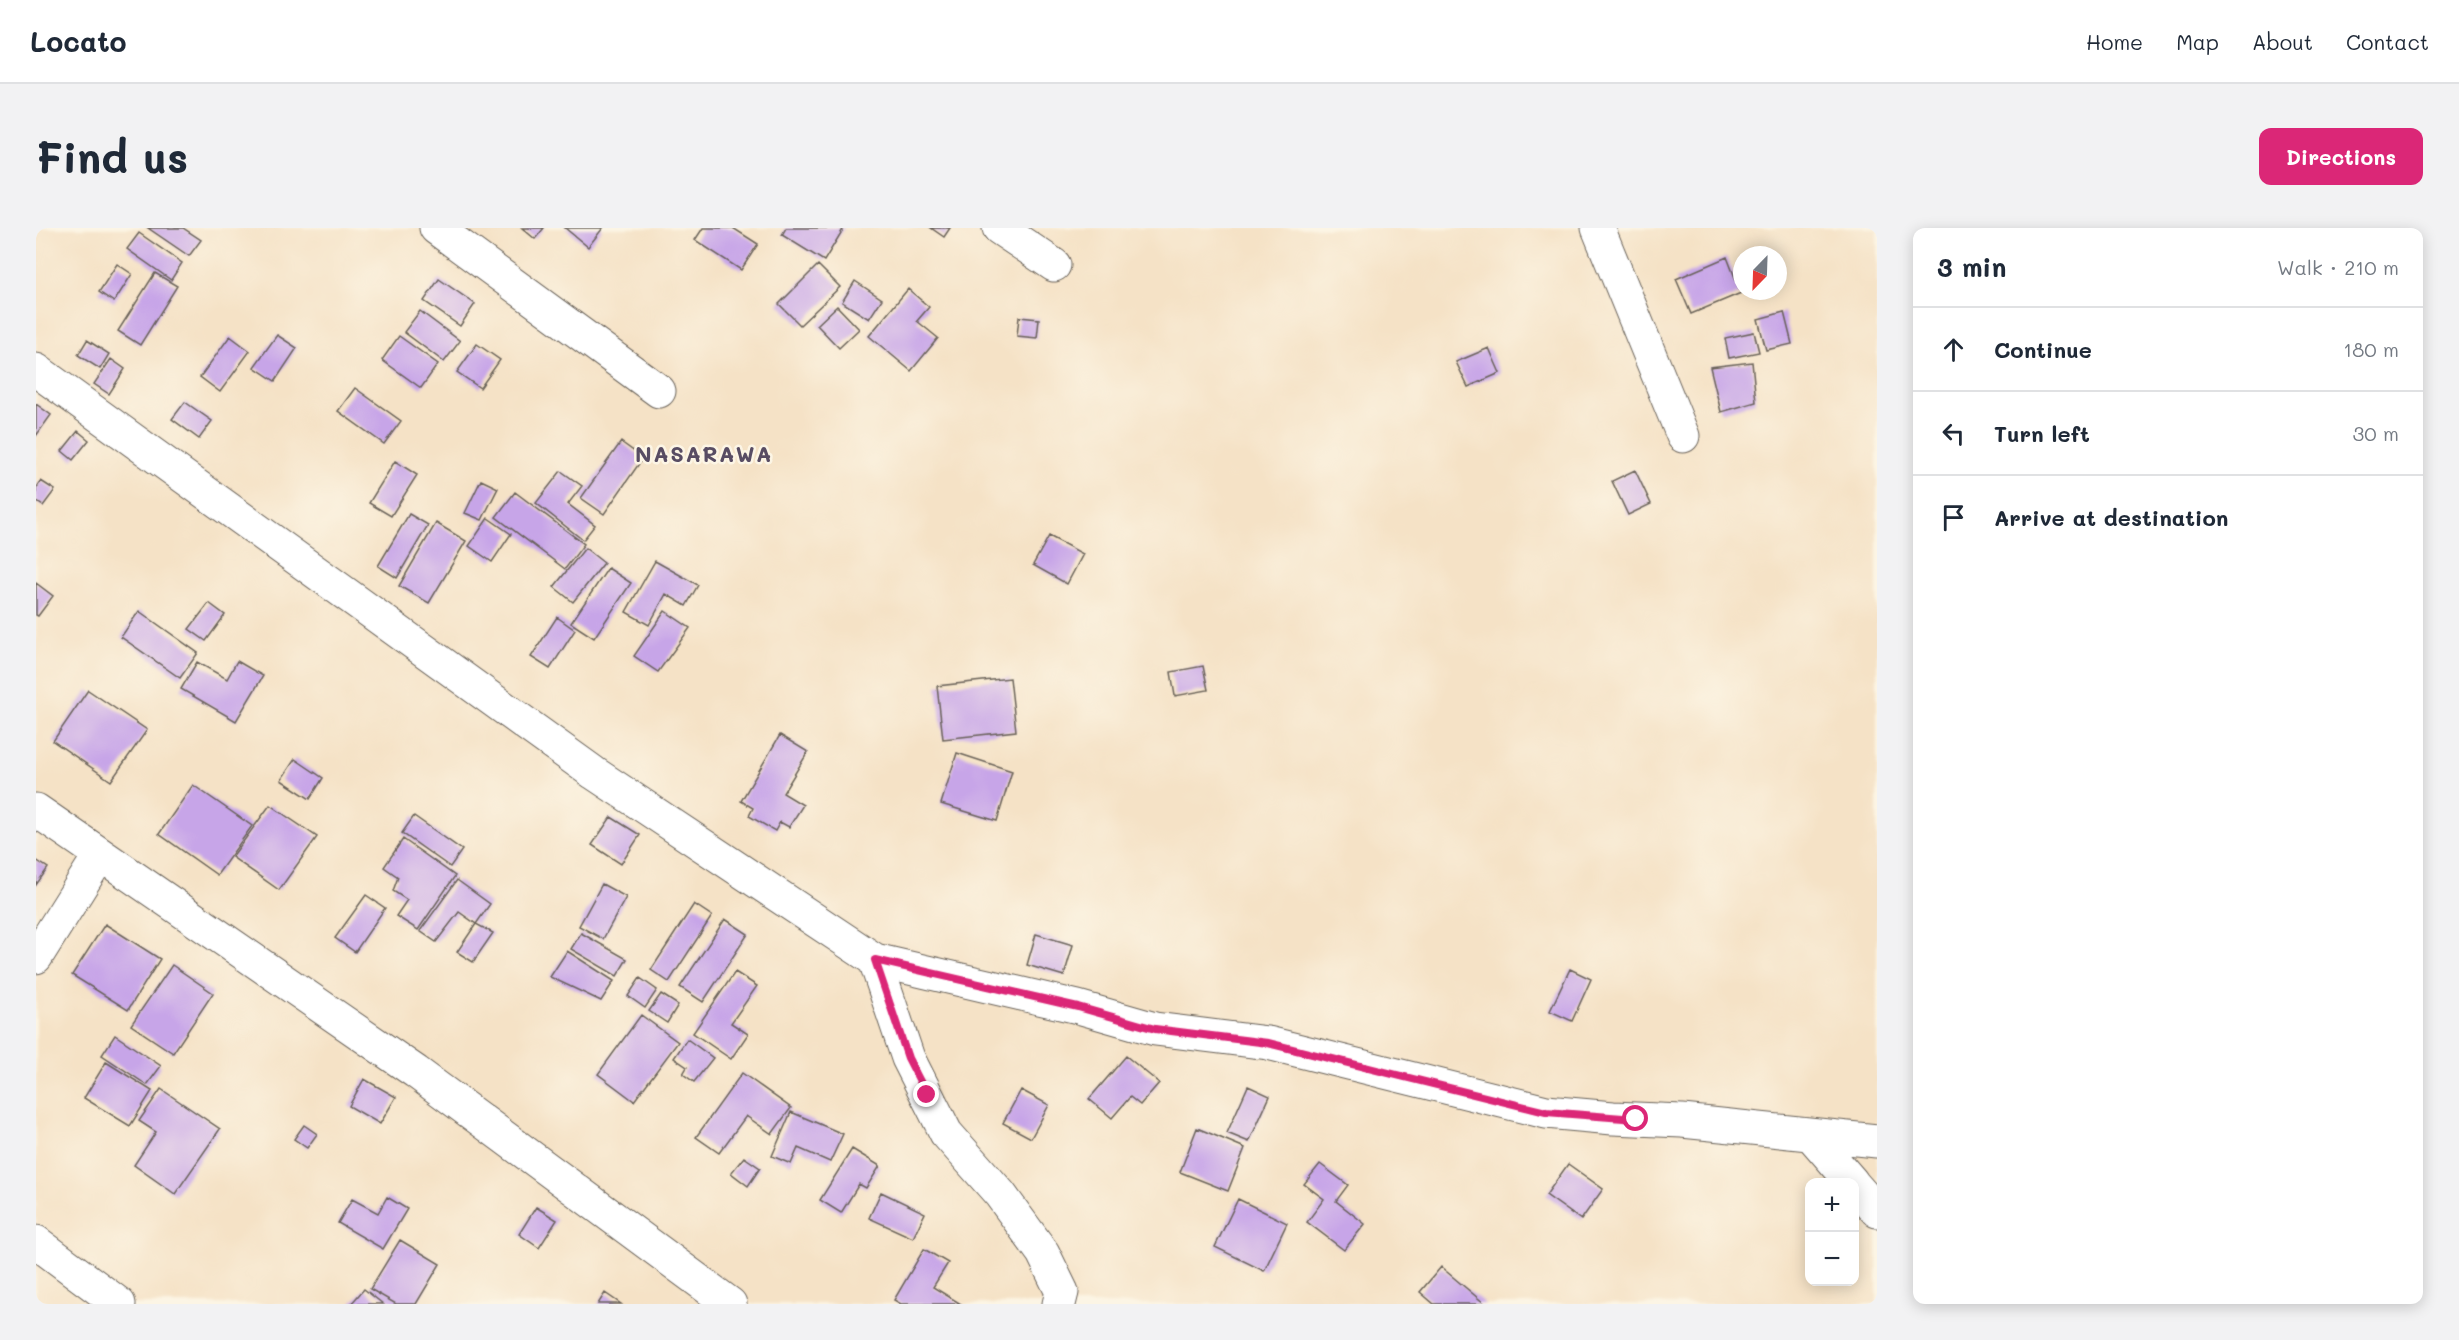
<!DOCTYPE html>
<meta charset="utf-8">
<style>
:root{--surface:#fff;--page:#f2f2f3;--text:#1f2937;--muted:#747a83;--line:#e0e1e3;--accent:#db2777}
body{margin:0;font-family:Mali,sans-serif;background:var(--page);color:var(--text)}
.controls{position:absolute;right:18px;bottom:18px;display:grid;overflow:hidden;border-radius:12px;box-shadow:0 3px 15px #0003}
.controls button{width:54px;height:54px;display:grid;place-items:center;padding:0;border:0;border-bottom:2px solid var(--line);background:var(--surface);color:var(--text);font:30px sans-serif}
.compass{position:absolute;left:1697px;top:18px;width:54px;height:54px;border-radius:50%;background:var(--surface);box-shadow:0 3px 15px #0003;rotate:203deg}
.stop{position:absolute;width:18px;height:18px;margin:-14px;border:4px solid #db2777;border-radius:50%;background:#fff}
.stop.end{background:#db2777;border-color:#fff;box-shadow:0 2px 6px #0008}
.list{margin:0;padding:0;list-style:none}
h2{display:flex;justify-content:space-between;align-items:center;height:78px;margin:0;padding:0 24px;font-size:26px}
h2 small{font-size:20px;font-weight:400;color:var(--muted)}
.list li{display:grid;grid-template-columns:39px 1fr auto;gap:18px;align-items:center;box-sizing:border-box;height:84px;padding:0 24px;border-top:2px solid var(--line)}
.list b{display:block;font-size:22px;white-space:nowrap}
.list em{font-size:20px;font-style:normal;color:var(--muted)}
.icon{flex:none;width:33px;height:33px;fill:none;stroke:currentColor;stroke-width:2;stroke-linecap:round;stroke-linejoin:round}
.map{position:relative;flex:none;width:1841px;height:1076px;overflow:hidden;border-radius:12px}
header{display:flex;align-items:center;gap:36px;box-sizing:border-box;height:84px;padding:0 30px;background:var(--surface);border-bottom:2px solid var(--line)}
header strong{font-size:28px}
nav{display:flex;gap:33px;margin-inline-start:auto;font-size:21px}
.intro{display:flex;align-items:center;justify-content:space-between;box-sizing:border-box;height:144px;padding:0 36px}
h1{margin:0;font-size:42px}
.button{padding:15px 27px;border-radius:12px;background:var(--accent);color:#fff;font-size:21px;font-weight:700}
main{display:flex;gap:36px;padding:0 36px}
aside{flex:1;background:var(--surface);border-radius:12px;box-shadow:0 3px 15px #0003}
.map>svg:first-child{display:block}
.building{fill:#c7a5e8}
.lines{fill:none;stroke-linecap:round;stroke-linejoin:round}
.minor-casing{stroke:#686158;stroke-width:35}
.minor{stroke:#fff;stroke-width:33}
.route{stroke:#db2777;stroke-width:8}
.labels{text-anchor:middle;stroke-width:5;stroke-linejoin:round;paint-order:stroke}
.district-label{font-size:22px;font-weight:bold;letter-spacing:1.5px;fill:#584c63;stroke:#fcf5e5}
</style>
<header>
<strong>Locato</strong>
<nav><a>Home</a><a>Map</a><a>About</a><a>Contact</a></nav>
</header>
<div class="intro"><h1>Find us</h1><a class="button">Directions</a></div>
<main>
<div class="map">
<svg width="1841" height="1076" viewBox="0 0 1841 1076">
<rect width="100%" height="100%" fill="#fcf5e5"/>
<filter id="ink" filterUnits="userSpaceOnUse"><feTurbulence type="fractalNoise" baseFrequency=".0167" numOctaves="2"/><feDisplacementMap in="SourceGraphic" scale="12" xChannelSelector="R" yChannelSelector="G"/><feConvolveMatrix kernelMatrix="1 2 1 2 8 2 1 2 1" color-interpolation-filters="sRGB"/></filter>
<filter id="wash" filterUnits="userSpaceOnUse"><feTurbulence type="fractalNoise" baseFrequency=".008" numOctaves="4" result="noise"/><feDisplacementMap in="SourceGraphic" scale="24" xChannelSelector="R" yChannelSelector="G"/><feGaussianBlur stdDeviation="1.35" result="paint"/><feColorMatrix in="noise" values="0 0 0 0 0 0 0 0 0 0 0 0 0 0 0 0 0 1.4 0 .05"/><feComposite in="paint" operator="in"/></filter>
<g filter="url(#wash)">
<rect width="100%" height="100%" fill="#f5e2c6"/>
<g id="blocks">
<path class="building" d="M112 0H147L165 12 153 28Z
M486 0H508L499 11Z
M529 0H567L552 19Z
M667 0H697L722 16 705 42 659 12Z
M750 0H808L788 33 746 7Z
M895 0H914L908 9Z
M103 5 146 35 135 52 91 21Z
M1691 29 1705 65 1655 86 1640 51Z
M81 36 96 46 78 74 63 64Z
M782 37 804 59 764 97 743 76Z
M119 45 141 58 104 117 82 103Z
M403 51 439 76 424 98 388 73Z
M819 53 846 71 833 91 806 74Z
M872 61 893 79 881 93 902 110 875 143 833 108Z
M801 78 823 101 803 120 781 97Z
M384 83 424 113 408 134 368 104Z
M1748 84 1756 116 1730 122 1722 91Z
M983 89 1003 91 1001 110 981 108Z
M1718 104 1723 124 1693 130 1689 110Z
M241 107 261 120 239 153 218 139Z
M194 108 214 123 184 164 164 149Z
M363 108 402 136 385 160 346 132Z
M51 112 73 126 64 141 42 127Z
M441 116 464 132 444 160 421 144Z
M1453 120 1464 145 1432 159 1420 134Z
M75 131 89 141 73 166 58 156Z
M1716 134 1720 174 1685 184 1674 139Z
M319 160 365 193 348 216 302 183Z
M149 174 176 193 163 211 136 191Z
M0 176 15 187 0 208Z
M42 203 53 212 37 232 26 223Z
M585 214 607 230 568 286 545 270Z
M359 233 381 247 355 288 333 275Z
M1599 242 1615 276 1592 287 1576 253Z
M525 243 546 258 532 276 559 297 547 312 500 275Z
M445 252 462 260 446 292 429 285Z
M5 253 19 262 7 278 0 273V261Z
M479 264 548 316 529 341 460 289Z
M373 286 392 297 361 350 342 338Z
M452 290 475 306 456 334 433 318Z
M400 295 430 313 393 375 363 358Z
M1013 308 1047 326 1031 356 997 337Z
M549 320 568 335 537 374 518 359Z
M619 333 662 357 650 378 630 366 613 397 590 384Z
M572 340 595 355 558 410 535 395Z
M0 355 17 368 2 388 0 387Z
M173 375 189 387 170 413 153 401Z
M103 383 162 425 144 450 85 409Z
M629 383 654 400 622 444 598 428Z
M521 389 539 402 514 441 495 429Z
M201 433 227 448 200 493 145 461 161 434 191 451Z
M1167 438 1172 462 1139 468 1135 444Z
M974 450 980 503 907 511 901 458Z
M52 462 111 502 75 553 17 513Z
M744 507 772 524 747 565 767 577 753 599 744 594 739 603 713 588 717 580 705 573Z
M921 525 976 543 961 593 905 576Z
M259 531 287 550 274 571 245 552Z
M157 557 216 598 181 647 123 606Z
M234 577 281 609 243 662 196 629Z
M378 588 426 622 414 639 366 605Z
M575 589 604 607 585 636 556 617Z
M367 611 419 648 382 702 360 688 371 672 357 663 362 649 348 639Z
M0 632 12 640 0 657Z
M421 652 454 676 440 696 457 705 437 734 421 724 440 696 423 684 400 714 384 703Z
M566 656 590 669 567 711 543 698Z
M330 667 349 680 319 724 299 710Z
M658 676 676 688 633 754 615 742Z
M689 691 712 706 667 774 644 759Z
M69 696 124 731 92 782 36 747Z
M545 705 591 731 581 748 535 721Z
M1000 706 1037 717 1028 748 991 737Z
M531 723 578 753 565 773 514 749Z
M136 737 177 765 137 825 95 797Z
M1534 741 1555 751 1536 793 1514 783Z
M699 744 721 758 695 795 712 806 695 831 657 805Z
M604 750 621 762 609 780 592 768Z
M625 766 642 777 631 795 613 783Z
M605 787 642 814 598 873 562 846Z
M79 807 125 838 111 857 66 827Z
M651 811 677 830 658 854 647 846 651 839 638 830Z
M1090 828 1123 855 1104 877 1094 869 1076 890 1053 871Z
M70 834 116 863 94 898 48 870Z
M706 845 755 880 736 906 710 888 683 925 660 909Z
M328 851 360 869 344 896 313 878Z
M1212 858 1234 868 1213 914 1191 905Z
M125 861 184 901 139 966 98 937 120 904 103 893Z
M985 862 1013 877 995 910 967 895Z
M755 884 807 906 794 934 762 920 755 936 736 928Z
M268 897 281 906 271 920 258 911Z
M1161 900 1209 920 1192 963 1144 944Z
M816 921 844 938 830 960 823 956 805 985 784 972Z
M708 929 724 940 712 958 695 945Z
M1284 936 1312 957 1300 973 1329 996 1308 1022 1271 994 1288 971 1268 956Z
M1532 936 1567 961 1545 992 1510 967Z
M845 964 889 985 877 1010 833 990Z
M351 969 371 981 347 1021 302 995 316 971 342 985Z
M1202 971 1251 995 1228 1043 1179 1019Z
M500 979 521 992 503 1020 483 1006Z
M364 1012 404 1036 380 1076H360L334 1061Z
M888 1021 912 1035 897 1059 925 1076H865L858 1072Z
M1405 1039 1449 1076H1398L1384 1064Z
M328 1061 347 1076H315Z
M569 1065 585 1076H562Z"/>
</g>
</g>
<g filter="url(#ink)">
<use href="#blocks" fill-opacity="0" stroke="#686158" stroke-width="1.5"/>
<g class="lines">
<defs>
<path id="minor" d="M400 0 623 163
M963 0 1018 37
M1562 0 1647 208
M0 142 558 545 839 732 1042 779 1119 801 1232 815 1510 884 1577 890 1646 893 1841 913
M0 582 380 844 694 1076
M0 729 64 627
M839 732 872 830 910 905 964 966 1007 1025 1026 1064 1023 1076
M1776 908 1816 954
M1818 957 1841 983
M0 1014 83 1076"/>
</defs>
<use href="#minor" class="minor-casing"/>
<use href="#minor" class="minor"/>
</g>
</g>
<g class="lines" filter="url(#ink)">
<path class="route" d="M891 867 872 830 839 732 1042 779 1119 801 1232 815 1510 884 1600 891"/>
</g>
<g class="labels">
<g class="district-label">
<text x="668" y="234">NASARAWA</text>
</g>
</g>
</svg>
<div class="controls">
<button>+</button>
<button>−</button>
</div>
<svg class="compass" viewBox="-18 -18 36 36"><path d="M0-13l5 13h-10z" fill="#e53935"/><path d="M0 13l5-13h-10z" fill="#747a83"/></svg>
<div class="stop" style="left:1600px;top:891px"></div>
<div class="stop end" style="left:891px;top:867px"></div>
</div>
<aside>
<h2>3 min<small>Walk · 210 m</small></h2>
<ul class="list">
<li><svg class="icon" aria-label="ahead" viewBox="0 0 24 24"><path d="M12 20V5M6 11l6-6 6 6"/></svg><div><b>Continue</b></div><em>180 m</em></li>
<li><svg class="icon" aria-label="left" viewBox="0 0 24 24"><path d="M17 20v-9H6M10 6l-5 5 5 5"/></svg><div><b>Turn left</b></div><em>30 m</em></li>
<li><svg class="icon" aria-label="arrive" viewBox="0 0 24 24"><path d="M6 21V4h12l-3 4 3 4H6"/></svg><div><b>Arrive at destination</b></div></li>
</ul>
</aside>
</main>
